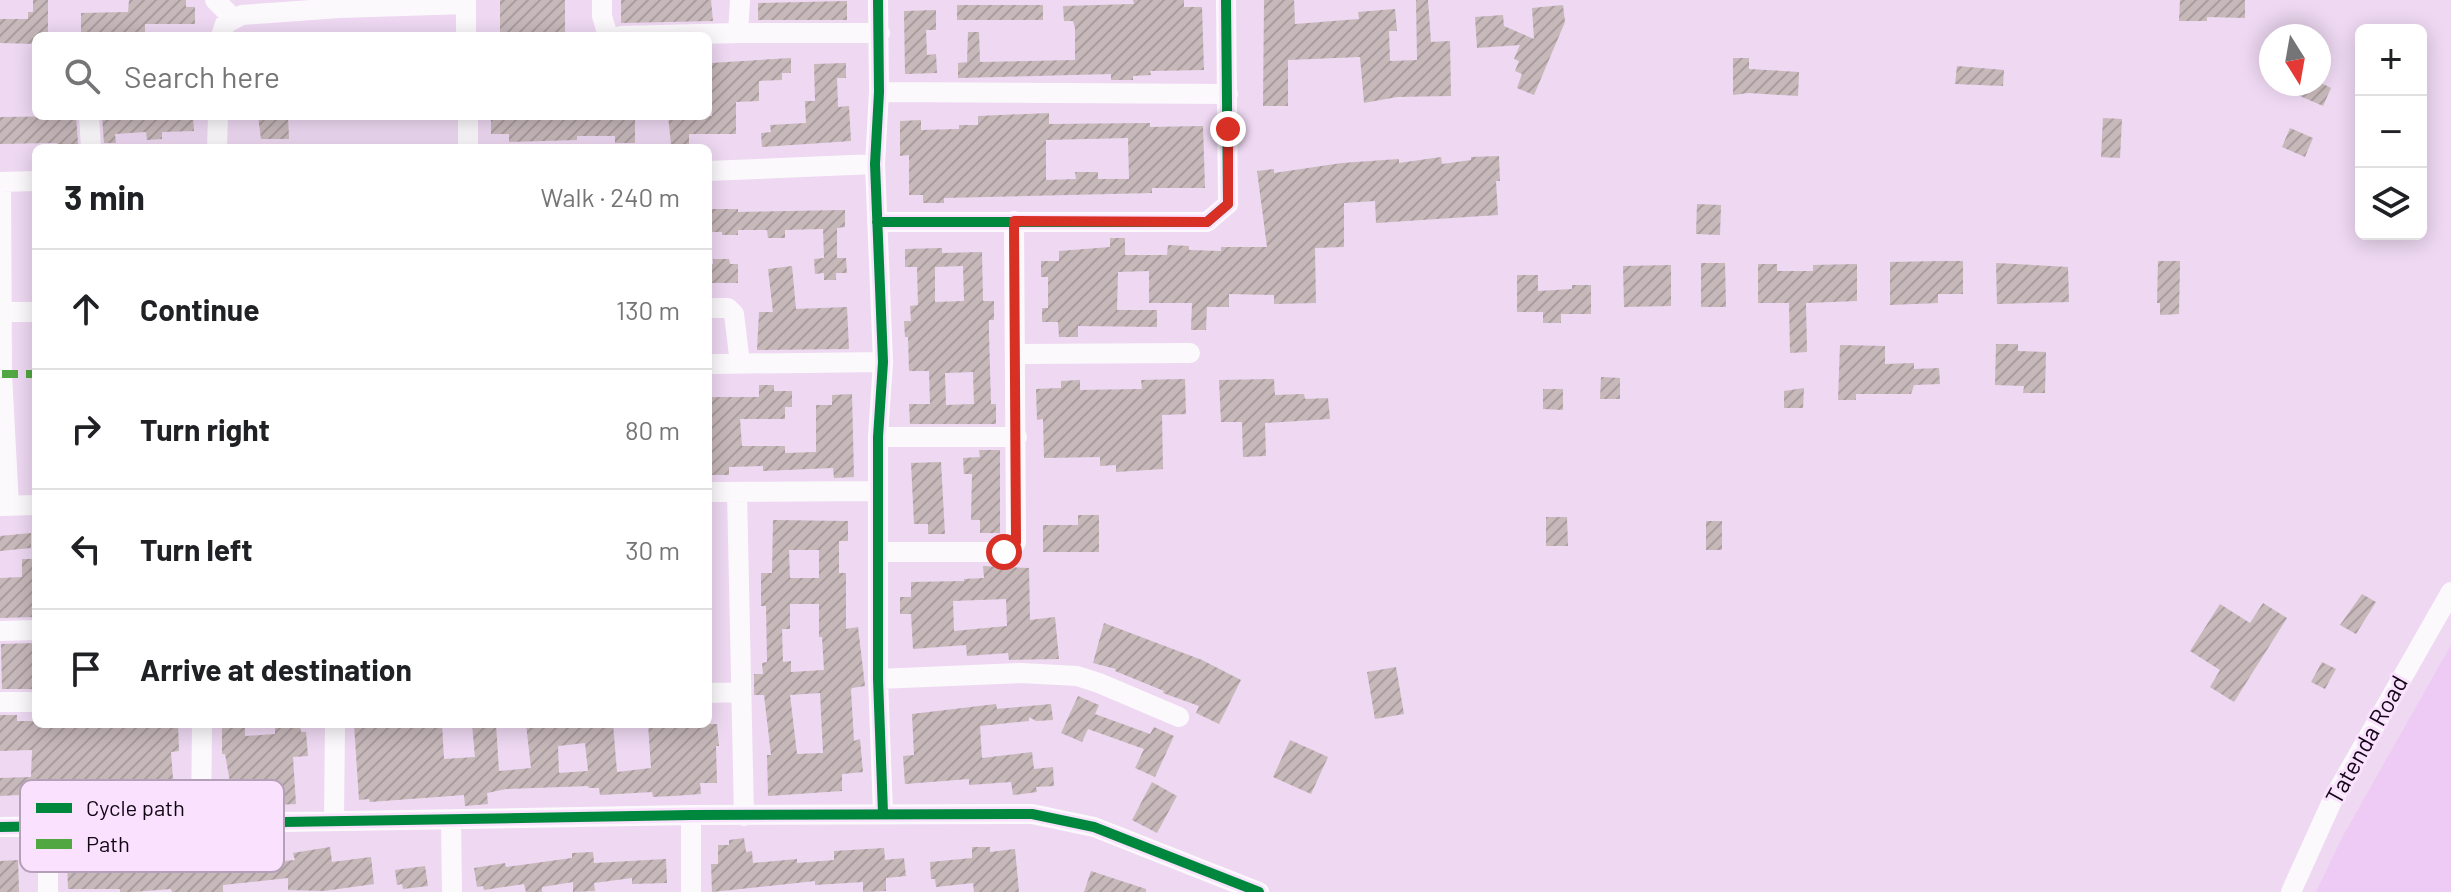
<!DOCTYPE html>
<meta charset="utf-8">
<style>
:root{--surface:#fff;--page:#f6f6f6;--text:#202124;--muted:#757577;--line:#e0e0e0}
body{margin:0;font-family:Barlow,sans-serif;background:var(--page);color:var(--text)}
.controls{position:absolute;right:24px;top:24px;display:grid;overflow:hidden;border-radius:12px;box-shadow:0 4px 20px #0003}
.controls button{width:72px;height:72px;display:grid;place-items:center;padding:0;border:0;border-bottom:2px solid var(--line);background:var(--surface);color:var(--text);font:40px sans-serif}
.compass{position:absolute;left:2259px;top:24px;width:72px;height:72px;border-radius:50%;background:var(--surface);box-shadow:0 4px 20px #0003;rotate:169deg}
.stop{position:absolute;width:24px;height:24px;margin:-18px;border:6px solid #d93025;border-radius:50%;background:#fff}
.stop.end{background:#d93025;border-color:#fff;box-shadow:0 2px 8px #0008}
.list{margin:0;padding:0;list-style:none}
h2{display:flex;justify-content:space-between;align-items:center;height:104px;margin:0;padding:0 32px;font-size:34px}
h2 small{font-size:26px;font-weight:400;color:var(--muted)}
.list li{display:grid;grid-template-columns:52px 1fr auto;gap:24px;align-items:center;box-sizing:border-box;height:120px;padding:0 32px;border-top:2px solid var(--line)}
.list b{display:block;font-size:30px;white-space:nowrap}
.list em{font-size:26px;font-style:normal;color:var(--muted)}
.icon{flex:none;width:44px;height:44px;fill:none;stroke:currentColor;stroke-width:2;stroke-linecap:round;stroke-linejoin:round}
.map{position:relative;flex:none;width:2451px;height:892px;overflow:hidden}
.search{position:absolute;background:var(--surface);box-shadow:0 4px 20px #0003;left:32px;top:32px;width:680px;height:88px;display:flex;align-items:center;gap:20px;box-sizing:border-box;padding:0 28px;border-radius:12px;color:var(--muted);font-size:30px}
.panel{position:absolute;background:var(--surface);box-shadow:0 4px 20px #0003;left:32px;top:144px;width:680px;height:584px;border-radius:12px}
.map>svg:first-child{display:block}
.built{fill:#eecbf4}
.building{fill:url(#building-hatch);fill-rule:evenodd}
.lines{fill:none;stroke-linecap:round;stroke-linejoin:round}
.minor{stroke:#fcf9fd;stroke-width:20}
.quiet{stroke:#51a742;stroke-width:8;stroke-dasharray:16 8;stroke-linecap:butt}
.cycleway-casing{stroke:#fae2fe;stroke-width:15}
.cycleway{stroke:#00873e;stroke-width:10}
.route{stroke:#d93025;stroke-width:10}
.labels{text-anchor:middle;stroke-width:6;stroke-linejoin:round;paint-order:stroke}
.street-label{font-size:24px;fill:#120615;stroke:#fae2fe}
.key{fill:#fae2fe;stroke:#b4a0b8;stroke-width:2}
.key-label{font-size:22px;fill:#120615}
</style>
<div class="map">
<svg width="2451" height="892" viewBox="0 0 2451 892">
<defs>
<pattern id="building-hatch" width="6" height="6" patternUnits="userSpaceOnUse" patternTransform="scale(2)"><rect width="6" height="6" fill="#c7b8ba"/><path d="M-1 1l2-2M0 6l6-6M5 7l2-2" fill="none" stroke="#aa9d9f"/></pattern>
</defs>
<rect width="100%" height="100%" fill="#eed8f2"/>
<path class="built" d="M2451 645V892H2316L2343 836Z"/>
<path class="building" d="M33 0H48V36H36V44L0 43V19H28V12H33Z
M129 0H186V7H195V24H145V36H81V13L128 12Z
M500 0H565V34H500Z
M621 0H711L713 21 621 23Z
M1133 0H1184V7H1202L1204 70 1150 71 1151 75 1133 76V80H1111V74L958 78V63L967 62 968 32H979L980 62 1075 60V28L1073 21H1064L1063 6 1134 4Z
M1264 0H1294L1295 24 1359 19 1358 12 1395 9 1397 31H1389L1390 61 1417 60 1416 0H1428L1431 42 1450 41 1451 96 1397 97 1364 103 1360 57 1288 60V106H1263Z
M2180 0H2245V18L2207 17V21H2179Z
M847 1V20H758V3Z
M957 5H1043V20H957Z
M1563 5 1565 22 1534 95 1517 88 1522 74 1515 71 1519 61 1514 59 1520 45 1477 48 1475 17 1503 15 1504 26 1534 39 1532 8Z
M936 10V30H926L927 55 936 54 937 73 905 74 904 11Z
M791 58V73H782V80L759 81V101L736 102V134H689V144H671L668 116H712L711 63Z
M1733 58H1749V69L1799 72 1798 96 1749 93 1733 95Z
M846 63V78H837L838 107 849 106 851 141 762 147 761 133 771 132 770 125 806 123 805 101H815L814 64Z
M1957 66 2004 70 2003 86 1955 84Z
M2272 84H2323L2331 88 2323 106Z
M1049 113V124L1150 123V127L1203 126 1205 188H1152V193L944 198V203H923V195H909V155L900 156V121L921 120V130L959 129V125H978V116ZM1128 138 1129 179H1098V172H1075L1076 179 1046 180V140Z
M76 116 78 144 73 145V148H57V143L0 144V117Z
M102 116H193L194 131 162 132V139L147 140 146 132 115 134 116 143H104Z
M258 116H288L289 139H261Z
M542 116H635V143H615V136H577V140L509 142V134H491V117Z
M2103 118 2122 119 2120 158 2101 157Z
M2290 128 2313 138 2305 157 2282 147Z
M1499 156 1500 181H1496L1498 215 1376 223 1375 201 1344 203V247L1315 248 1316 303 1274 304V295L1229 294V307H1207L1206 330H1191L1192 303H1149V271L1118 272 1117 310H1157V327L1078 326V337H1059L1058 322H1042V308H1048V277H1041V261H1059V251L1110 247V238H1125V255H1167L1168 245 1189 246V250L1221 251V247H1267L1257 171 1274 169V173L1342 163 1399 159V163L1441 157 1442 164 1471 160V157Z
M1697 204 1721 205 1720 235 1696 234Z
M708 209H738V212L845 210V227L837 228V258H846L847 273H836V280H824V273L815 274 814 259 824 258 823 229 785 230V238H768L767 230H738V235H722V232H708Z
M942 248V253L982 252 983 301H994V320H989V334L991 404H996V424H910L909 404H930L929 371H909L908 337H905L904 321H911L910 306 918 305 917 267H905V249ZM963 266 964 301 935 302V267ZM973 372 974 404 946 405 945 373Z
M713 259H729L730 264H738V283H708V264H713Z
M1944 261H1963V294H1938V303L1890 305V262Z
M2158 261H2180L2179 314 2160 315V303H2157Z
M1701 263H1725L1726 307H1701Z
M1996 263 2068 267 2069 302 1997 304Z
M1758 264H1777V271H1813V265L1857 264V301L1806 303 1807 352 1790 353 1789 303H1758Z
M1671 265V306L1624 307 1623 266Z
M792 266 796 309 847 307 849 349 757 350 759 312H773L768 269Z
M1517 275H1538V291L1572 289V285H1591V314H1561V323H1543V312H1517Z
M1996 344H2018V351L2046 352 2045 393H2023L2024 386 1995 385Z
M1840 345 1885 346V364L1914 363V369L1939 368 1940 384 1914 385 1911 394H1856V400H1838Z
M1601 377 1620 378V399H1600Z
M1185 379 1186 414 1162 415 1163 469 1116 472V465L1100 466V457L1044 458 1043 419 1037 420 1036 389 1061 388V381L1080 380V390L1142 389 1141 380Z
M1274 379 1275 395 1304 394 1305 399 1328 398 1330 419 1265 423 1266 456 1243 457 1242 422H1221L1219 380Z
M759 385H774V391H792V407H785V419H740L742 446H785V453L816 452V405H832V395L852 394 854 477 834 478 833 468 763 471V466L729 467V475H708V397H759Z
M1804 388 1803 408H1784V391Z
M1543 389H1563V410L1543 409Z
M979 450H1000V533H980V520H971L972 474H964L963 458 980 457Z
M941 462 945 534H928V524H914L911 463Z
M1078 515H1099V552H1043V525H1078Z
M1546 517H1567L1568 546H1546Z
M773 520 848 521V541H839V573H846V629L858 627 865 686 852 688 851 690 854 741 860 739 863 772 842 774V791L768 796 767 755H771L764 695H754V674H763L762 663 767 662 766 606H761V573H772ZM789 550H819V578H790ZM790 604H819V637H822L824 670 791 672V661L783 662 782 629H790ZM820 693 823 753 797 754 790 695Z
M1706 521H1722V550H1706Z
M31 533V548L0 551V536Z
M22 559H36V617L0 618V578L22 577Z
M983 566 1029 568 1030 620 1055 617 1059 659 1009 660 1008 653 967 656 966 645 913 649 911 614H900V597H911V582L964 581V579L984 578ZM1006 599 1007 626 954 631 953 601Z
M2362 594 2376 602 2356 634 2340 625Z
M2263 603 2287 618 2234 702 2210 687 2220 670 2190 651 2220 604 2250 623Z
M1104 623 1202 660 1241 680 1219 724 1196 713 1199 706 1163 693 1164 691 1115 671 1116 669 1093 663Z
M36 643V689H2L1 644Z
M2322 662 2336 669 2325 689 2311 682Z
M1396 667 1404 714 1375 719 1367 672Z
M1078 696 1099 705 1095 714 1150 734 1154 727 1174 736 1155 777 1135 768 1144 749 1088 729 1082 742 1061 733Z
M996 704 997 709 1051 704 1053 720 1036 721 1029 717V721L980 726 982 758 1032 752 1034 769 1053 767 1054 786 1036 787 1037 792 1013 795 1011 782 969 785V779L905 784 903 756 914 755 912 714Z
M0 715H17V721H36V724H124V727L178 724 179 751 171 752 174 792 90 804 89 798 36 799 37 794 0 796V778L31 777 32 750 0 751Z
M222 724H245V736L275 734V726L300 724 301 732H306L308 756 293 757 296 804 254 806 252 796 233 799 225 754H222Z
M354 724H442L444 759 475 757 472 724H496L499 771 531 768 526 724H613L617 772 651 768 648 724H717L719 746H716L717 783H700L701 794 673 796 653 797 652 792 600 795 599 788H589L588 786 506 789 487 793 488 804 465 806 464 795 370 802 369 799 359 800ZM585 743 588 771 559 773 558 746Z
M1290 740 1328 757 1311 794 1273 777Z
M1152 782 1177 796 1157 833 1132 820Z
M744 838 746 852 752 851 753 863 797 859V863L834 860V851L884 848 885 860 904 858 906 876 886 878V891L863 892V882L815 885V881L712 892 711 864H718V845H729V840Z
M330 847 332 862 371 857 374 884 324 891 288 890V878L223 885V892H172L171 889 133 892H120V889H68L67 862H88V853H104L105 857 144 854 145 865 181 862 182 855 221 854 222 867 295 860 293 853Z
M972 847H990V852L1015 849 1019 892H974L973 883 936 887 935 879H931L930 862 972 858Z
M593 852 594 863 666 859 667 883 632 884V878L594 883 595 891 573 892V882L542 887V892H526L524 884 484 890 483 886 477 887 474 868 505 863 506 867 572 858V853Z
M18 860 19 892H0V861Z
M425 866 428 886 403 889 402 884 397 885 395 870Z
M1091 871 1146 889V892H1084Z"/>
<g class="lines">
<path class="minor" d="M215 0 233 18
M466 0V36
M602 0V16L608 36
M740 0 738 33H880
M878 0 879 92 875 164 883 362 878 437V679L883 813
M221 36 225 24 242 15 339 8 466 4
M621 36 738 33
M879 92 1228 94
M89 116 91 148
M468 116V148
M217 148 218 116
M708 171 875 164
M0 182 36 181
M1 182 2 374 9 506
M877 222H1207L1228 204 1226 0
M708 308H728L734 314 740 363
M3 312H36
M1017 354 1190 353
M708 364 883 362
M878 437H1017
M708 492 878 491
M737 492 744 816
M0 506 36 505
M879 552H1004L1014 546 1016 542 1014 221
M0 631 36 630
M878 679 1021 673 1077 676 1099 683 1179 717
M708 693 741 692
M0 702H36
M451 821 452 892
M334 822 335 724
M201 825 202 724
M0 827 691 815 1032 814 1094 827 1259 892
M48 827V892
M691 892V815
M2291 892 2333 799 2451 592"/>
<path class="quiet" d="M2 374H36"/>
<defs>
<path id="cycleway" d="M878 0 879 92 875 164 883 362 878 437V679L883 813
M877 222H1207L1228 204 1226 0
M0 827 691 815 1032 814 1094 827 1259 892"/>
</defs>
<use href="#cycleway" class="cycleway-casing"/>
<use href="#cycleway" class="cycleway"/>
</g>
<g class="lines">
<path class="route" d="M1004 552 1014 546 1016 542 1014 221 1207 222 1228 204V129"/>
</g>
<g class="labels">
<g class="street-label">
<text transform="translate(2367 740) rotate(-61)" y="8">Tatenda Road</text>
</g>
</g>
<rect x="20" y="780" width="264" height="92" rx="12" class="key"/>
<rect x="36" y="803" width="36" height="10" fill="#00873e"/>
<rect x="36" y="839" width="36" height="10" fill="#51a742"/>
<g class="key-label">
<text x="86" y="816">Cycle path</text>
<text x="86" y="852">Path</text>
</g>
</svg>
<div class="controls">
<button>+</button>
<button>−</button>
<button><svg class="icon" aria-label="layers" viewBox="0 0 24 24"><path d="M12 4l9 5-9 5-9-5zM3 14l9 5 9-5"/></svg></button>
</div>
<svg class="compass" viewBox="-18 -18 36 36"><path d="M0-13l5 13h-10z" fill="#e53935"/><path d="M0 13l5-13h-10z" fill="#757577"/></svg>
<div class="stop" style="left:1004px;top:552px"></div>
<div class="stop end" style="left:1228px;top:129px"></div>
<div class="search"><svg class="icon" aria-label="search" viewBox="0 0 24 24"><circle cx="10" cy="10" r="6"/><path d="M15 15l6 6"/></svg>Search here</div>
<section class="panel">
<h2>3 min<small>Walk · 240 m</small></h2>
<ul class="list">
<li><svg class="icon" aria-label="ahead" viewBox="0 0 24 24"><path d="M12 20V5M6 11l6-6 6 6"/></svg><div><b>Continue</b></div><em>130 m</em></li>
<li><svg class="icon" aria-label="right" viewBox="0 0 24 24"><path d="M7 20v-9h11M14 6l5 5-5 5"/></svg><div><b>Turn right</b></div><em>80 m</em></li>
<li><svg class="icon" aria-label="left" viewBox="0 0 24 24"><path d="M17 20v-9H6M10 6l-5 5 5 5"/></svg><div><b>Turn left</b></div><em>30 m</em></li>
<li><svg class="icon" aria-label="arrive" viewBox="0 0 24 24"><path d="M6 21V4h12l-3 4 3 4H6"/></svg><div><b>Arrive at destination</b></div></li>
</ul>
</section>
</div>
